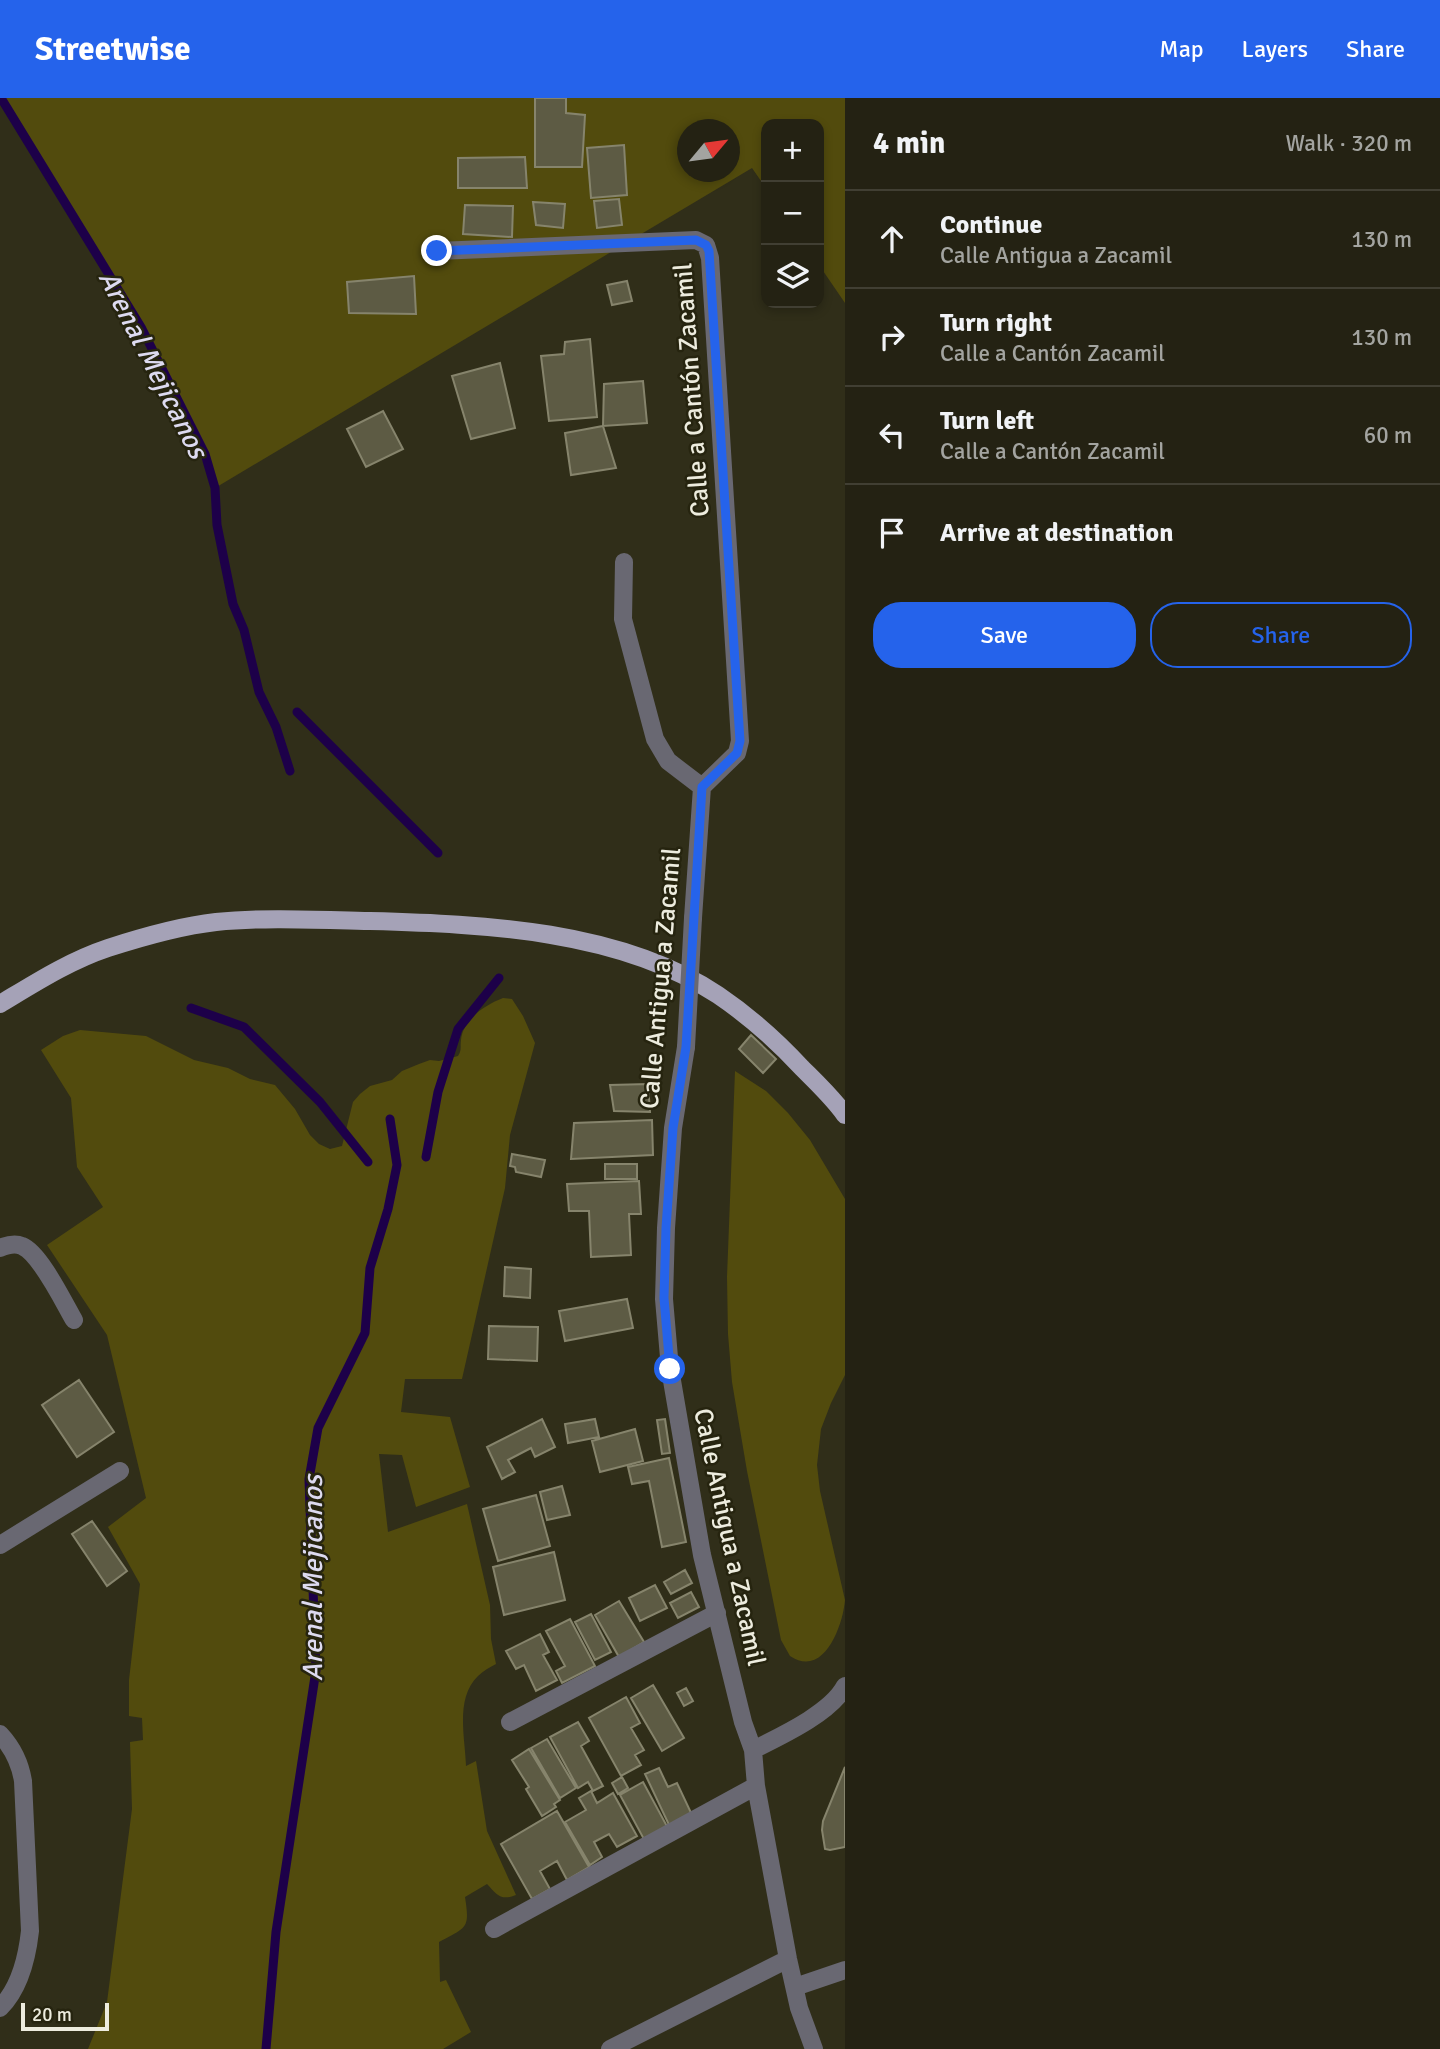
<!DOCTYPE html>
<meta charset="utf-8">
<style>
:root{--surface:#242213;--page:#2c2a1c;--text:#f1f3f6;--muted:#a3a4a0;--line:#413f33;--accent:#2563eb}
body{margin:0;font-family:Signika,sans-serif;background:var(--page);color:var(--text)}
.controls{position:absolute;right:21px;top:21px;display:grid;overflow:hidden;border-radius:14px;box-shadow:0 4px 10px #0003}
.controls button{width:63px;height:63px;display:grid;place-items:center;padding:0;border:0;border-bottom:2px solid var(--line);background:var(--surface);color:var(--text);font:35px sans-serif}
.compass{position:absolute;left:677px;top:21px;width:63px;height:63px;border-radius:50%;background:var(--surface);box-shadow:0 4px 10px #0003;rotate:61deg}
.scale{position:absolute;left:21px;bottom:18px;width:88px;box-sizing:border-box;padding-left:7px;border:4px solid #edecde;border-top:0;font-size:19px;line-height:24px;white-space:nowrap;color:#edecde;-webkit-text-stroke:5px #26240f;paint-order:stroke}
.stop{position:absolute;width:21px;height:21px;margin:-16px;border:5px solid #2563eb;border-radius:50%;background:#fff}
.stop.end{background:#2563eb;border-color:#fff;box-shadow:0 2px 7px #0008}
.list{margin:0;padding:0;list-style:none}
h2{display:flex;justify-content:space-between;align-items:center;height:91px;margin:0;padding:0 28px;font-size:30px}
h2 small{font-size:23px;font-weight:400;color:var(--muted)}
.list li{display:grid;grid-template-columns:46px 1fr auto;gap:21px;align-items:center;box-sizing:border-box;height:98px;padding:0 28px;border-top:2px solid var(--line)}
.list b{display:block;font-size:26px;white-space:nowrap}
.list p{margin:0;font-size:23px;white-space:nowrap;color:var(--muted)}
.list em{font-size:23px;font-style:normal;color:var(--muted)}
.actions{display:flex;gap:14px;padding:21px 28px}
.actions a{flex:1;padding:16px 0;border:2px solid var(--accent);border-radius:28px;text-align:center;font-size:24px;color:var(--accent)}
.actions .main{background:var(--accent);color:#fff}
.icon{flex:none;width:38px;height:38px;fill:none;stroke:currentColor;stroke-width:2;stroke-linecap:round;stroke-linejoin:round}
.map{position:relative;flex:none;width:845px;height:1951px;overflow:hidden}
header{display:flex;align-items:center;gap:42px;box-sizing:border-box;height:98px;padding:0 35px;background:var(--accent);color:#fff}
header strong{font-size:33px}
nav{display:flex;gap:38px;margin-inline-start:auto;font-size:24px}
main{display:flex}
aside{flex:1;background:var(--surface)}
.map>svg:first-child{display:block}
.green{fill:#524b0d;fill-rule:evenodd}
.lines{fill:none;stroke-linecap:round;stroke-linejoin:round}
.stream{stroke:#1d0049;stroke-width:9}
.building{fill:#5d5b44;stroke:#86846c;stroke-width:2}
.minor{stroke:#696872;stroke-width:18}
.major{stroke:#a5a2b7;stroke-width:18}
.minor-bridge{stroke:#696872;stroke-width:18}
.route{stroke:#2563eb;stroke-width:9}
.labels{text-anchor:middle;stroke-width:5;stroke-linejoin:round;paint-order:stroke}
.street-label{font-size:26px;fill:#edecde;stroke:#26240f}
.water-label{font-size:28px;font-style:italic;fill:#dddaf0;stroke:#26240f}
</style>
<header>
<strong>Streetwise</strong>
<nav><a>Map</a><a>Layers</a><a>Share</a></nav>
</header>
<main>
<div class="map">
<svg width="845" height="1951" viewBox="0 0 845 1951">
<rect width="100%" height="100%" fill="#302e19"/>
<path class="green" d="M1 0H845V205L819 167V26H766V90L752 70 215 390 141 229ZM688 32H730V74H688Z
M503 900 512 901 523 918 535 945 510 1037 505 1090 462 1281H405L401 1314 450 1319 470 1389 416 1409 402 1357 379 1356 388 1434 467 1406 490 1507 491 1541 496 1566C490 1569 483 1573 478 1578 455 1600 465 1639 466 1668L476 1663 487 1733 516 1797C501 1803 497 1797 487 1786L465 1799C470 1831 467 1829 439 1844L440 1884 446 1882 471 1934 443 1951H88L107 1904 132 1711 130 1644 143 1642 142 1620 129 1618V1582L140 1486 108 1429 146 1400 107 1237 47 1147 103 1109 77 1069 71 1000 41 952 63 938 80 932 146 938 194 962 228 970 250 981 275 987 295 1011 310 1037 319 1046 330 1051 342 1048 353 1004 360 996 370 988 392 982 402 973 419 966 430 962 439 963 458 958C462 952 460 950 461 942 463 921 485 907 503 900Z
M735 973 766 993 788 1015 810 1042 845 1101V1277L831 1305 821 1331 817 1367 820 1393 845 1502C843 1527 824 1581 790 1558L781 1542 747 1373 732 1284 728 1236 727 1179Z"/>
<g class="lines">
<path class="stream" d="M1 0 141 229 205 356 215 390 217 427 233 506 244 532 259 594 276 629 290 673
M297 614 438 755
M191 910 244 929 320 1004 368 1064
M426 1059 438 994 458 931 499 880
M266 1951 276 1834 316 1572 309 1381 318 1330 365 1235 370 1170 388 1111 397 1067 390 1021"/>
</g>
<path class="building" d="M535 0H566V15L585 17 582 69H535Z
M624 47 627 97 591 100 587 50Z
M525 59 527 90H458V60Z
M619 101 622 127 597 130 594 103Z
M533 104 565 106 563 130 536 127Z
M465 107 513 108 512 139 463 136Z
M414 178 416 216 349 215 347 184Z
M627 183 632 203 612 207 607 187Z
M590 241 597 319 549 323 541 258 564 256 565 244Z
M500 265 515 330 471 341 452 278Z
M643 283 647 325 603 328 604 286Z
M383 313 403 351 366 369 347 331Z
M603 328 616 370 571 377 565 335Z
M751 937 776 961 763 975 739 951Z
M648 986 650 1014 614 1013 610 987Z
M652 1022 653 1057 571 1061 574 1025Z
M512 1056 545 1062 541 1079 516 1074 515 1069 510 1068Z
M605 1066H637V1081H605Z
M639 1083 641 1116H629L631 1157 591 1159 589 1113H569L567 1086Z
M505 1169 531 1171 530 1200 504 1198Z
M627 1201 633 1230 565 1243 559 1213Z
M489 1228 538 1229 537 1263 488 1261Z
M79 1282 114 1334 77 1359 42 1307Z
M542 1321 555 1349 535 1359 531 1350 508 1362 515 1374 502 1381 487 1349Z
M595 1321 599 1339 568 1345 565 1326Z
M665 1321 670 1355 662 1356 657 1322Z
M635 1331 643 1363 600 1374 592 1343Z
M669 1360 686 1444 662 1449 649 1383 632 1386 628 1369Z
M562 1388 570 1417 547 1422 540 1394Z
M536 1397 550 1448 498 1463 483 1411Z
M92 1423 127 1473 107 1488 72 1436Z
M554 1454 565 1502 504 1517 493 1469Z
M685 1472 692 1485 671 1496 664 1484Z
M655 1487 667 1510 640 1523 629 1500Z
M691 1494 699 1509 678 1520 670 1505Z
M619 1503 644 1544 619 1559 595 1517Z
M591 1516 611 1554 595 1562 575 1524Z
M570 1521 595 1568 562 1585 556 1573 565 1568 546 1533Z
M540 1536 549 1554 543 1557 557 1582 536 1593 524 1567 516 1571 506 1553Z
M653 1587 684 1640 662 1653 631 1600Z
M686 1590 693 1603 684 1608 677 1595Z
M626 1599 640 1625 631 1630 644 1652 635 1657 641 1667 621 1678 589 1620Z
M578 1624 589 1643 581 1648 603 1688 593 1693 588 1684 578 1690 550 1639Z
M547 1641 576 1690 560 1700 531 1650Z
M529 1651 560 1702 554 1706 556 1709 542 1718 526 1691 529 1689 512 1662Z
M845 1669V1749L830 1752 825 1751 822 1732 823 1723Z
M659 1670 668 1689 677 1685 693 1719 670 1729 645 1676Z
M622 1679 628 1690 618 1696 612 1685Z
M643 1684 669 1732 646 1745 620 1697Z
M591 1693 597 1705 613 1695 637 1738 617 1749 609 1736 594 1744 602 1759 590 1767 565 1724 586 1712 579 1700Z
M557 1713 589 1769 567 1782 557 1763 540 1773 550 1791 532 1801 501 1746Z"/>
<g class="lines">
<path class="minor" d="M437 153 696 142 706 147 710 160 740 643 737 655 702 689
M624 464 623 521 655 641 668 663 702 689
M693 820 702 689
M686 949 673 1030 666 1130 664 1201 670 1271 702 1457 743 1624 753 1652 756 1688 788 1861 799 1910 814 1951
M0 1150C7 1147 15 1145 22 1148 40 1155 64 1205 74 1222
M0 1447 120 1373
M510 1624 717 1515
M0 1636C13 1650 20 1664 23 1683L30 1833C27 1860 20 1890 0 1910
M753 1652C781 1638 831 1615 845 1588
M494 1831 756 1688
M795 1889 845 1872
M610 1951 788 1861"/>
<path class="major" d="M0 906C35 885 69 863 108 850 142 839 180 828 216 824 267 819 319 822 370 823 484 826 620 832 718 897 749 918 777 943 802 970 817 985 833 1000 845 1017"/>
<path class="minor-bridge" d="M686 949 693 820"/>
</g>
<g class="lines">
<path class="route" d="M437 153 696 142 706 147 709 153 740 643 737 655 702 689 686 949 673 1030 666 1130 664 1200 670 1271"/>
</g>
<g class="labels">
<g class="street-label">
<text transform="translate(691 292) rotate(-94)" y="9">Calle a Cantón Zacamil</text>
<text transform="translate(660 880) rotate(-85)" y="9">Calle Antigua a Zacamil</text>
<text transform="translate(730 1439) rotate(78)" y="9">Calle Antigua a Zacamil</text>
</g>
<g class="water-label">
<text transform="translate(154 266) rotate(63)" y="10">Arenal Mejicanos</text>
<text transform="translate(312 1480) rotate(-90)" y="10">Arenal Mejicanos</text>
</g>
</g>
</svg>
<div class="controls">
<button>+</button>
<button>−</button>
<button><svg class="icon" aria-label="layers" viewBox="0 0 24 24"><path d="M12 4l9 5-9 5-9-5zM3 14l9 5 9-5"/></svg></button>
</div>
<svg class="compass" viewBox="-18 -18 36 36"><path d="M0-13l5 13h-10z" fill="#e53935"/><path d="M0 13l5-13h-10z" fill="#a3a4a0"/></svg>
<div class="scale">20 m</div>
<div class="stop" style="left:670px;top:1271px"></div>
<div class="stop end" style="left:437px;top:153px"></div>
</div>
<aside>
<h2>4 min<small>Walk · 320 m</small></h2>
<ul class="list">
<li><svg class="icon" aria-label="ahead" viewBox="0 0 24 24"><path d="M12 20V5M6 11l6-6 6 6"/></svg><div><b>Continue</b><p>Calle Antigua a Zacamil</p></div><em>130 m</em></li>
<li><svg class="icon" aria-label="right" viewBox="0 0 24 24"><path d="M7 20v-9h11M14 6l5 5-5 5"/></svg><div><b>Turn right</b><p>Calle a Cantón Zacamil</p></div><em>130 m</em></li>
<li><svg class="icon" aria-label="left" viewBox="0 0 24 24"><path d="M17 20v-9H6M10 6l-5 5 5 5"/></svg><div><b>Turn left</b><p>Calle a Cantón Zacamil</p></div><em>60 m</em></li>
<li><svg class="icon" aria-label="arrive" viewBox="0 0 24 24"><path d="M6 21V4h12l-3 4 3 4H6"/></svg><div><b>Arrive at destination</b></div></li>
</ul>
<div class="actions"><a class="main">Save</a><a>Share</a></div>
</aside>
</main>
